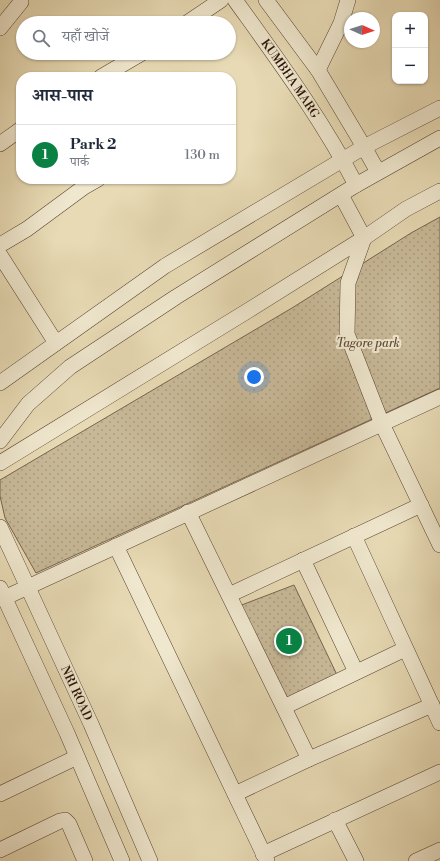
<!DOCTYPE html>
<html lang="hi">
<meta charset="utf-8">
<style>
:root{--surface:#fff;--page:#f6f6f7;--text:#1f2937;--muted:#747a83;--line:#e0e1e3;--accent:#0b8043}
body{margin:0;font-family:"Libre Bodoni","Noto Serif Devanagari",serif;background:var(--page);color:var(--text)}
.controls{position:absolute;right:12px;top:12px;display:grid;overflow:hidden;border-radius:8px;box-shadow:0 1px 3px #0004}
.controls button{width:36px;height:36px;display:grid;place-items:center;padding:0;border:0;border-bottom:1px solid var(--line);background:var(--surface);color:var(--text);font:20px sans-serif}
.compass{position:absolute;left:344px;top:12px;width:36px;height:36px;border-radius:50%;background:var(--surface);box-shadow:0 1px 3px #0004;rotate:93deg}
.you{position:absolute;left:254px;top:377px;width:14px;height:14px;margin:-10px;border:3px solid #fff;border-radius:50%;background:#1a73e8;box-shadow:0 0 0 6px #1a73e833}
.badge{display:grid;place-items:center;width:26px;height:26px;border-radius:50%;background:var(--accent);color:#fff;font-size:13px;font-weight:700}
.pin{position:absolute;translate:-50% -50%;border:2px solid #fff;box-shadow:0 1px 4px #0006}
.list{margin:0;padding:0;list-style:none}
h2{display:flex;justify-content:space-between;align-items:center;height:52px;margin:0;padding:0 16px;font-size:17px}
h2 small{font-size:13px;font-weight:400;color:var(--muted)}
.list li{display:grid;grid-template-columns:26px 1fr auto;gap:12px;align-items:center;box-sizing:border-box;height:60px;padding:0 16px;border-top:1px solid var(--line)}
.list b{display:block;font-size:15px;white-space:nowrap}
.list p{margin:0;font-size:13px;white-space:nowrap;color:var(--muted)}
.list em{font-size:13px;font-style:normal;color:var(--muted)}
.icon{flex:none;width:22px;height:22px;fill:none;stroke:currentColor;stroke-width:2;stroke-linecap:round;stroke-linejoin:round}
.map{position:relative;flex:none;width:440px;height:861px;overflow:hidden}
.search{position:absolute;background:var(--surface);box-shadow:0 1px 3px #0004;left:16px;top:16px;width:220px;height:44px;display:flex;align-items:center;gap:10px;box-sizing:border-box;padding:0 14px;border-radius:22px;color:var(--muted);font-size:15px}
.panel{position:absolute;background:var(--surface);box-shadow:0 1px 3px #0004;left:16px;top:72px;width:220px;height:112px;border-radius:16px}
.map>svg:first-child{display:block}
.park{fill:url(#park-dots);stroke:#78654f}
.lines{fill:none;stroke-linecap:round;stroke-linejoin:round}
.minor-casing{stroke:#584432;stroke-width:16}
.minor{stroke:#efe7ce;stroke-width:15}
.labels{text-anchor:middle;stroke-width:4;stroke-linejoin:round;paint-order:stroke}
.street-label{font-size:12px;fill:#281207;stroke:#efe7ce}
.park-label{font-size:12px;font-style:italic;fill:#604c39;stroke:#efe7ce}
</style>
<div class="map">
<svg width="440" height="861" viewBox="0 0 440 861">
<defs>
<pattern id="park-dots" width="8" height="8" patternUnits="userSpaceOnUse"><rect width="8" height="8" fill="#c7b897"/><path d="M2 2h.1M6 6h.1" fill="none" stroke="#ab9d81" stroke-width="1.8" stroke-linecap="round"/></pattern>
</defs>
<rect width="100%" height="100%" fill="#e7dab4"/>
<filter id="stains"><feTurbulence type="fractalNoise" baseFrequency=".005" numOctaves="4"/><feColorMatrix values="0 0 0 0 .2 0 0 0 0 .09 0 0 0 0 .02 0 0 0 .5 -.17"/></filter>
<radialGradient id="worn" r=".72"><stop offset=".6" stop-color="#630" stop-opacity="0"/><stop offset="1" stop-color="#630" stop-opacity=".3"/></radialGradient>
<path class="park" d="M440 217V388L36 573 5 518 0 496V480L292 308 411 233Z
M294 585 338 677 287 705 239 606Z"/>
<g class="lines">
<defs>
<g id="minor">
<path id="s1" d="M235 0C278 60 322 119 356 185"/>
<path d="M266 0 318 70 364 147 378 172"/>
<path d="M187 23 221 0"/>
<path d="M0 28 21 2"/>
<path d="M318 70 341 23 348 0"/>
<path d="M101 77 142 53"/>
<path d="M0 144 21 129"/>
<path d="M341 195 364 238 348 283 347 334 382 424 440 545"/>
<path d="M0 245 27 229 84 187 98 179"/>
<path d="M0 255 56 343"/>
<path d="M0 383 165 266 364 147 440 108"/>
<path d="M0 441 28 404 70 367 176 297 356 185 440 138"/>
<path d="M0 463 249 310 364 238 406 209 440 191"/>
<path d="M188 512 309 759 235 794"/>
<path id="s2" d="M0 527 91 724 150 861"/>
<path d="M354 536 440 723"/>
<path d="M116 546 267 861"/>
<path d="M303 560 356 672"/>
<path d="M0 588 67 733 122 861"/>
<path d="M229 595 421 505"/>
<path d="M4 598 440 397"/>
<path d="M284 707 405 649"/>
<path d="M309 759 432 705"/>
<path d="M0 794 77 757"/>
<path d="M335 820 356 861"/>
<path d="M0 850 60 821 65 820 69 824 85 861"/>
<path d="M263 854 440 772"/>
<path d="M416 861 440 850"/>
</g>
</defs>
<use href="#minor" class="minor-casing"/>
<use href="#minor" class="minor"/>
</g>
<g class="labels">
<g class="street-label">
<text dy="4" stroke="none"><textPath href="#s1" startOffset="96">KUMBHA MARG</textPath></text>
<text dy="4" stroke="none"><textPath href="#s2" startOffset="183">NRI ROAD</textPath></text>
</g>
<g class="park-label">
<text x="368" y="347">Tagore park</text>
</g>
</g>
<rect width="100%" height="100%" filter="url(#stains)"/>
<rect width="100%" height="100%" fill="url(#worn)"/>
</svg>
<div class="controls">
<button>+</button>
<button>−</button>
</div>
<svg class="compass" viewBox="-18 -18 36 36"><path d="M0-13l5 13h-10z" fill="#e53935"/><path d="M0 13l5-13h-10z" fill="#747a83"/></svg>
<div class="you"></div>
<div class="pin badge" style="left:289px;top:641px">1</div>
<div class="search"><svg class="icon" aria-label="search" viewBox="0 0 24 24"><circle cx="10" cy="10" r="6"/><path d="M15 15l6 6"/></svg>यहाँ खोजें</div>
<section class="panel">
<h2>आस-पास<small></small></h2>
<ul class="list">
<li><span class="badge">1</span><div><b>Park 2</b><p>पार्क</p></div><em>130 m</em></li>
</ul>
</section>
</div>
